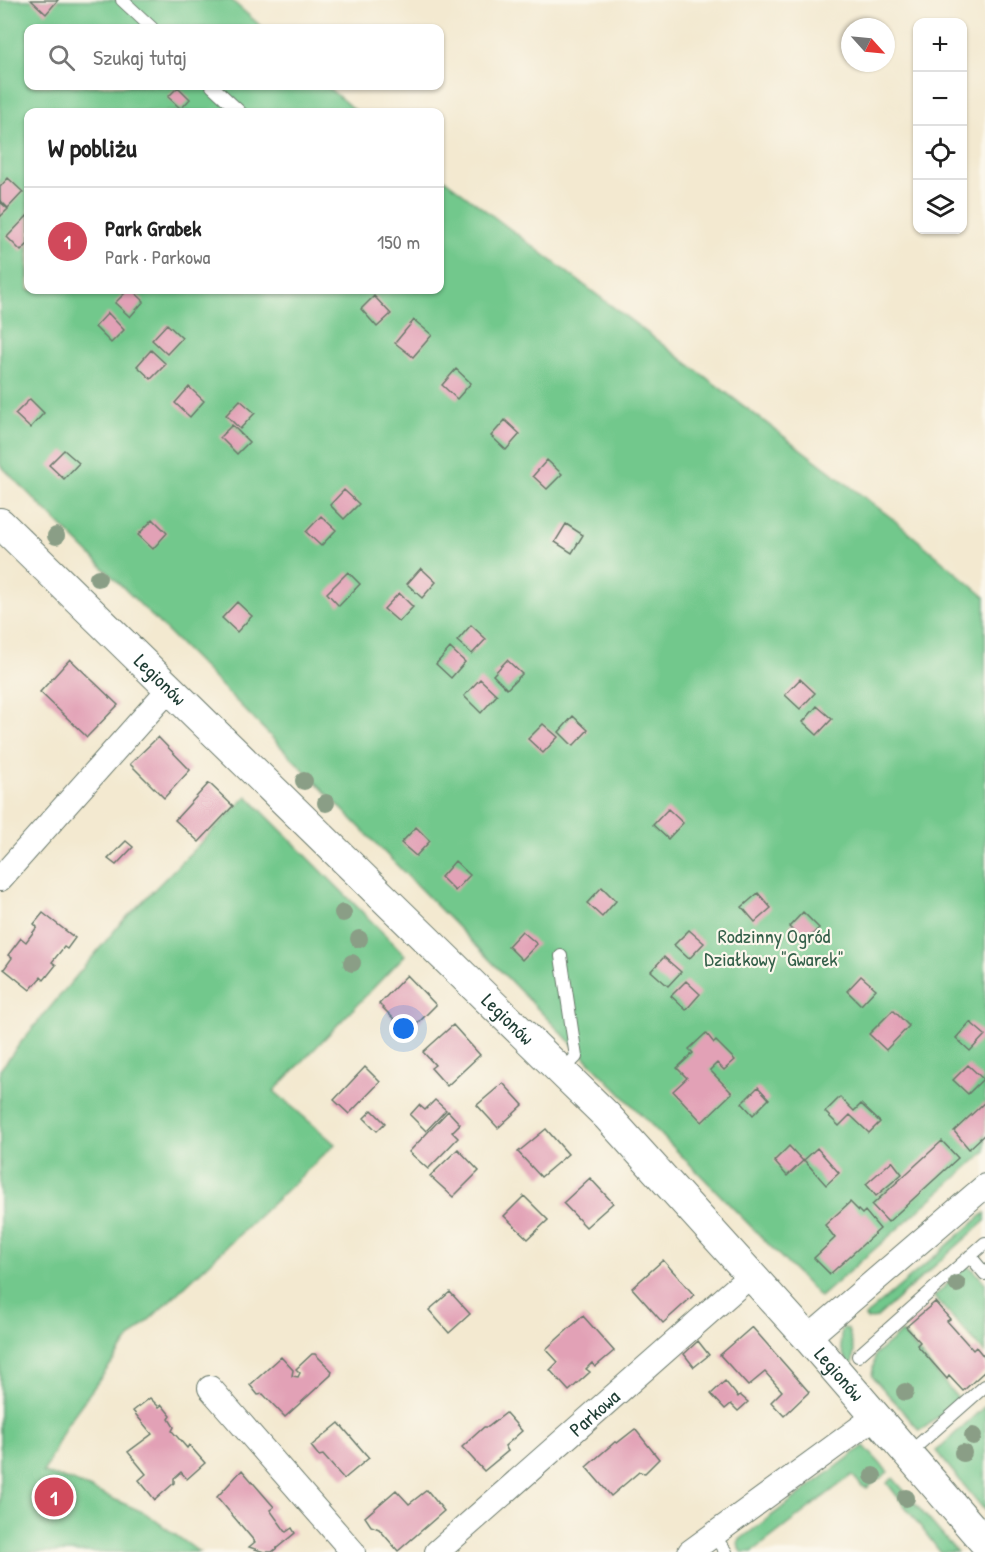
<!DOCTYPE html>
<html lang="pl">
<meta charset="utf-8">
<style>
:root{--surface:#fff;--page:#f6f6f6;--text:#222;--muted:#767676;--line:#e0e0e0;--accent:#d1495b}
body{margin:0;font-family:"Patrick Hand",sans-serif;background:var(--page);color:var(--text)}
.controls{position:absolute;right:18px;top:18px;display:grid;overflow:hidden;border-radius:12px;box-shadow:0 2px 4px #0004}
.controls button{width:54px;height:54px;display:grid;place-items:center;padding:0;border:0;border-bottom:2px solid var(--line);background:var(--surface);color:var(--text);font:30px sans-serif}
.compass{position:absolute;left:841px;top:18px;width:54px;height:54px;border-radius:50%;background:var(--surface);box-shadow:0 2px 4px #0004;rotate:117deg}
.you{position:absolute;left:404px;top:1029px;width:21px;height:21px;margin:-15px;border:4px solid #fff;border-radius:50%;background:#1a73e8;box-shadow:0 0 0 9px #1a73e833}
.badge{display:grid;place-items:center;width:39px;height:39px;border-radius:50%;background:var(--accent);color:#fff;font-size:20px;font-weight:700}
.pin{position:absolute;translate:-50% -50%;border:3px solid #fff;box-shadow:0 2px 6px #0006}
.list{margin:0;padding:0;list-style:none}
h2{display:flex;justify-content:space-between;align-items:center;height:78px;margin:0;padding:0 24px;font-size:26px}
h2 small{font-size:20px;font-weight:400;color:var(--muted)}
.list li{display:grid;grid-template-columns:39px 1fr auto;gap:18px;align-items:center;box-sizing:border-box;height:108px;padding:0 24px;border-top:2px solid var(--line)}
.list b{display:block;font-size:22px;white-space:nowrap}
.list p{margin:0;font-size:20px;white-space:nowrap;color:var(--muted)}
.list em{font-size:20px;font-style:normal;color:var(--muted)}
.icon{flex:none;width:33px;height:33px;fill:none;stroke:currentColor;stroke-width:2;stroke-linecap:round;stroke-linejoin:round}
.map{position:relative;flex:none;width:985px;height:1552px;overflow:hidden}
.search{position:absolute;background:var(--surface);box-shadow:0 2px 4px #0004;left:24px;top:24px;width:420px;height:66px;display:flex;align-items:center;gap:15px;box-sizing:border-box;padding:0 21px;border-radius:12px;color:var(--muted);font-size:22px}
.panel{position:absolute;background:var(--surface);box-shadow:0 2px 4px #0004;left:24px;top:108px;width:420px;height:186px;border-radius:12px}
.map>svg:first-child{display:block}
.green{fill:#72c88c;stroke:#488260;stroke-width:1.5}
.building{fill:#e2a1b6}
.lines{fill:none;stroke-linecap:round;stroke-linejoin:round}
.service-casing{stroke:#69796b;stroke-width:14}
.minor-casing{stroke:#69796b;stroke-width:26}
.tertiary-casing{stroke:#69796b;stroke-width:32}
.service{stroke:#fff;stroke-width:12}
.minor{stroke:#fff;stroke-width:24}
.tertiary{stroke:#fff;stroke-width:30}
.tree{fill:#8a9e86}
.labels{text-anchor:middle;stroke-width:4.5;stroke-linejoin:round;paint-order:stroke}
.street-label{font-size:20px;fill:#1f3d34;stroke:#fbf7ec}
.park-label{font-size:20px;fill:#34604a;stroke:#fbf7ec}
</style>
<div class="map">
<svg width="985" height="1552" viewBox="0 0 985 1552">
<rect width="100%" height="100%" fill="#fbf7ec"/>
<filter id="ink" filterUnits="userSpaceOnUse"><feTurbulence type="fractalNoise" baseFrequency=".0167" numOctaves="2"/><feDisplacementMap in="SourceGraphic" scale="12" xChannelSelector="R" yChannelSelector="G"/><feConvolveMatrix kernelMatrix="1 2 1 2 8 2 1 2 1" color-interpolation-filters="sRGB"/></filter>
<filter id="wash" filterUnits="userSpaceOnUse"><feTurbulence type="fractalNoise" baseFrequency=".008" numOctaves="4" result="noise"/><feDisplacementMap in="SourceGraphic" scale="24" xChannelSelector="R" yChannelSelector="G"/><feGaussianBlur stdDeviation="1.35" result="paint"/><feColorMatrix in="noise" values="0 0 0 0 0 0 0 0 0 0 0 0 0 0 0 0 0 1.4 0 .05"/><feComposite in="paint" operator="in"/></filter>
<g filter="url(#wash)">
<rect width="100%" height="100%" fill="#f3e9d0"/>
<path class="green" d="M0 0H231L263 28H28V86H326L357 112H28V290H440V176L893 519 985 597V1152L820 1297 196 660 0 465Z
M247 796 405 955 274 1091 335 1144 130 1338 67 1424 43 1473 73 1481 145 1513 199 1552H0V1070L22 1041 120 924Z
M985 1213V1221L876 1318 868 1320 865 1316Z
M966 1266 974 1270 985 1283V1353L934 1297Z
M843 1328 848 1329 854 1351 852 1368C842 1356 837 1343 843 1328Z
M902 1332 959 1400 924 1428 919 1430 872 1376 875 1355Z
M985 1406V1511L936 1451Z
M864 1446 888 1472 867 1488 862 1486 852 1475 752 1552H741L739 1548 738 1541Z
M893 1478 957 1552H940L887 1483Z"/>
<g id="blocks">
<path class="building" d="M31 0H58L46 14Z
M178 87 190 99 181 109 168 97Z
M8 178 23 192 8 208 0 200V187Z
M0 202 8 209 0 217Z
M28 215V244L21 251 7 237Z
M128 290H132L144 301 130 317 115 303Z
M374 296 391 314 377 327 361 309Z
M108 313 124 330 111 343 95 327Z
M414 320 432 335 413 357 395 343Z
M167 324 182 338 167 354 152 340Z
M151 350 166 364 151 379 137 366Z
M456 369 471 383 457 399 442 385Z
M189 387 204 401 190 417 175 403Z
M30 399 44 413 30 428 15 414Z
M240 400 255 413 240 429 226 415Z
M505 420 520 434 506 450 491 436Z
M232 425 249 442 237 454 220 437Z
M64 450 79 463 64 479 49 465Z
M547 460 562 474 547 489 533 476Z
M344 490 359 504 344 519 330 505Z
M321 516 336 530 321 546 306 532Z
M153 519 167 533 153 549 138 535Z
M566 524 583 535 572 553 555 542Z
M421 568 436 582 422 598 407 584Z
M348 572 360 584 339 606 327 593Z
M399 593 413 607 399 622 384 609Z
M237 602 252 616 237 632 222 618Z
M471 625 486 639 472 654 457 641Z
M450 648 465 662 451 678 436 664Z
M70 659 118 705 87 737 40 692Z
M507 660 522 674 507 689 493 675Z
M480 679 497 695 481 713 464 696Z
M800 679 815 693 800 709 785 695Z
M817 706 832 719 817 735 803 722Z
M573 716 588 730 573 746 559 732Z
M543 724 558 737 543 753 528 739Z
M158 737 190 770 164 798 130 764Z
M209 783 233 806 199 842 175 820Z
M668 809 683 823 668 839 653 825Z
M416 827 430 841 416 856 401 843Z
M126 841 133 847 116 865 108 859Z
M455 861 470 875 455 891 441 877Z
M602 887 616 901 602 917 587 903Z
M758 893 771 908 755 922 742 907Z
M803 912 819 928 805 942 789 927Z
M43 913 75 938 67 949 64 947 52 962 56 965 44 980 41 977 30 990 4 969 12 958 8 955 21 938 26 942 37 927 34 924Z
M689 930 704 943 689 959 674 945Z
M522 931 537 944 522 960 508 946Z
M664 957 681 972 668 986 651 971Z
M407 975 436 1005 408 1033 379 1004Z
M861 976 876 989 861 1005 847 991Z
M686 981 700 994 686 1010 671 996Z
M893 1010 909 1026 886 1050 869 1034Z
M970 1022 985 1035 970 1051 956 1038Z
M453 1025 480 1055 447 1086 431 1068 435 1065 423 1052Z
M706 1033 714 1043 716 1041 735 1060 724 1070 717 1063 710 1070 732 1093 702 1122 673 1091 687 1078 677 1068 693 1053 689 1049Z
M968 1065 983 1079 968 1094 953 1080Z
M365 1067 380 1082 349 1114 334 1100Z
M503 1083 523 1105 498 1128 477 1105Z
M758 1087 769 1099 753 1115 742 1103Z
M840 1097 854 1111 861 1104 880 1122 869 1133 850 1115 839 1126 825 1112Z
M435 1100 446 1110 426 1131 410 1115 419 1105 425 1110Z
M985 1102V1134L969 1149 954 1131Z
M372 1110 385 1123 377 1131 364 1118Z
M448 1111 460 1124 452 1132 458 1138 428 1169 409 1152Z
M546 1129 568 1154 541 1177 518 1152Z
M942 1141 958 1158 888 1222 872 1205Z
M789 1146 803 1161 787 1176 774 1161Z
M817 1148 839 1173 826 1185 804 1160Z
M458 1149 479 1171 453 1197 430 1176Z
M892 1161 902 1174 876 1196 866 1184Z
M590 1178 613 1203 586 1227 563 1203Z
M524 1196 548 1220 528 1239 504 1216Z
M850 1202 862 1214 865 1211 880 1229 830 1274 814 1258 835 1238 825 1225Z
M663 1260 694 1295 663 1323 632 1288Z
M450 1292 470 1314 449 1333 429 1310Z
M935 1302 950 1319 947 1321 973 1350 976 1347 985 1358V1371L963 1391 949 1376 947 1379 917 1345 920 1342 906 1327Z
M583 1316 614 1351 595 1367 592 1363 586 1369 590 1372 569 1391 550 1370 558 1362 546 1349Z
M752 1327 809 1392 784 1416 771 1402 782 1391 765 1372 748 1386 720 1355Z
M698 1341 709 1355 694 1367 684 1354Z
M312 1354H315L332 1371 331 1375 285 1417 263 1394 258 1395 250 1385 281 1357 293 1370 292 1376 298 1377 300 1373 296 1369Z
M725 1381 738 1397 740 1395 748 1402 738 1411 731 1404 725 1409 711 1394Z
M150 1398 159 1407 162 1405 171 1416 169 1419 174 1427 172 1431 187 1448 189 1445 205 1463 187 1479 181 1472 174 1478V1483L155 1500 139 1480 146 1474 128 1452 152 1434 133 1411Z
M506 1413 522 1431 505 1446 508 1451 484 1471 462 1447 484 1427H488Z
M339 1423 369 1458 344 1479 323 1455 319 1456 311 1446Z
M635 1429 659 1459 645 1473 639 1472 611 1496 586 1467 615 1442 617 1443Z
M242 1470 274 1507 270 1510 286 1532 292 1528 295 1533 272 1552H264L249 1547 255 1542 217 1497Z
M396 1490 409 1504 427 1490 444 1511 398 1551 379 1529 371 1526 365 1517Z"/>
</g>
</g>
<g filter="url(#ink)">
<use href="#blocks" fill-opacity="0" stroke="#69796b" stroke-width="1.5"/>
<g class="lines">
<defs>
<path id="service" d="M122 0 152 28
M212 86 240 112
M561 956 576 1057 563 1070
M970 1256 985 1274
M858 1356 985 1243
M909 1453 985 1386
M713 1535 726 1552"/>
<g id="minor">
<path d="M0 879 171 687"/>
<path d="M808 1338 985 1186"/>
<path d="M210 1388 353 1552"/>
<path id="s1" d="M437 1552 751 1275"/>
<path d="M690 1552 876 1416"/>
</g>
<g id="tertiary">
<path id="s2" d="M0 523 607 1116 808 1338 985 1543"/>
</g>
</defs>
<use href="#service" class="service-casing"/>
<use href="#minor" class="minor-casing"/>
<use href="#tertiary" class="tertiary-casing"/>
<use href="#service" class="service"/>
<use href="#minor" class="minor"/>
<use href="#tertiary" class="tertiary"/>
</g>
<g class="tree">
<circle cx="56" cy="536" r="9"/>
<circle cx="98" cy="578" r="9"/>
<circle cx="304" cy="781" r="9"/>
<circle cx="326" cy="803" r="9"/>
<circle cx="343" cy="913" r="9"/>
<circle cx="359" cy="939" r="9"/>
<circle cx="352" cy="963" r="9"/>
<circle cx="957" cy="1284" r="9"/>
<circle cx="905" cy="1392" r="9"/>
<circle cx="973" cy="1436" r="9"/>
<circle cx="963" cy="1453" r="9"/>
<circle cx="873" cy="1476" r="9"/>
<circle cx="906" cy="1498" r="9"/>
</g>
</g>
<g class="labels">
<g class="street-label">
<text dy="7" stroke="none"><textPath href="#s2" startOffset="224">Legionów</textPath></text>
<text dy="7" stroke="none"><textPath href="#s2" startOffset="710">Legionów</textPath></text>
<text dy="7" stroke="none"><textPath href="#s2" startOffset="1196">Legionów</textPath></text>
<text dy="7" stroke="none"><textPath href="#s1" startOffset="210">Parkowa</textPath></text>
</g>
<g class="park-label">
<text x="774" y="943">Rodzinny Ogród<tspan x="774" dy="23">Działkowy "Gwarek"</tspan></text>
</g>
</g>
</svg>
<div class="controls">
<button>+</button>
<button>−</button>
<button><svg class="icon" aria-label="locate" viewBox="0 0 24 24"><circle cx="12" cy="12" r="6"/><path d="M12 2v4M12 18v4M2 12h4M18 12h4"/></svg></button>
<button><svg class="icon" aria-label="layers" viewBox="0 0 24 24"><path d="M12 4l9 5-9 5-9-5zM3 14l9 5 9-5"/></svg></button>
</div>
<svg class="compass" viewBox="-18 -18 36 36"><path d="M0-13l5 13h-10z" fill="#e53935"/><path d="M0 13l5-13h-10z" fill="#767676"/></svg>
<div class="you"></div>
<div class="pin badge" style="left:54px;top:1497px">1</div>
<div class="search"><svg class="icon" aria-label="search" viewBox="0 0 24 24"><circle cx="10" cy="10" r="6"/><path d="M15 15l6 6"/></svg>Szukaj tutaj</div>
<section class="panel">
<h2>W pobliżu<small></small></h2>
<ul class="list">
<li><span class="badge">1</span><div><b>Park Grabek</b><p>Park · Parkowa</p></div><em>150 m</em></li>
</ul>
</section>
</div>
